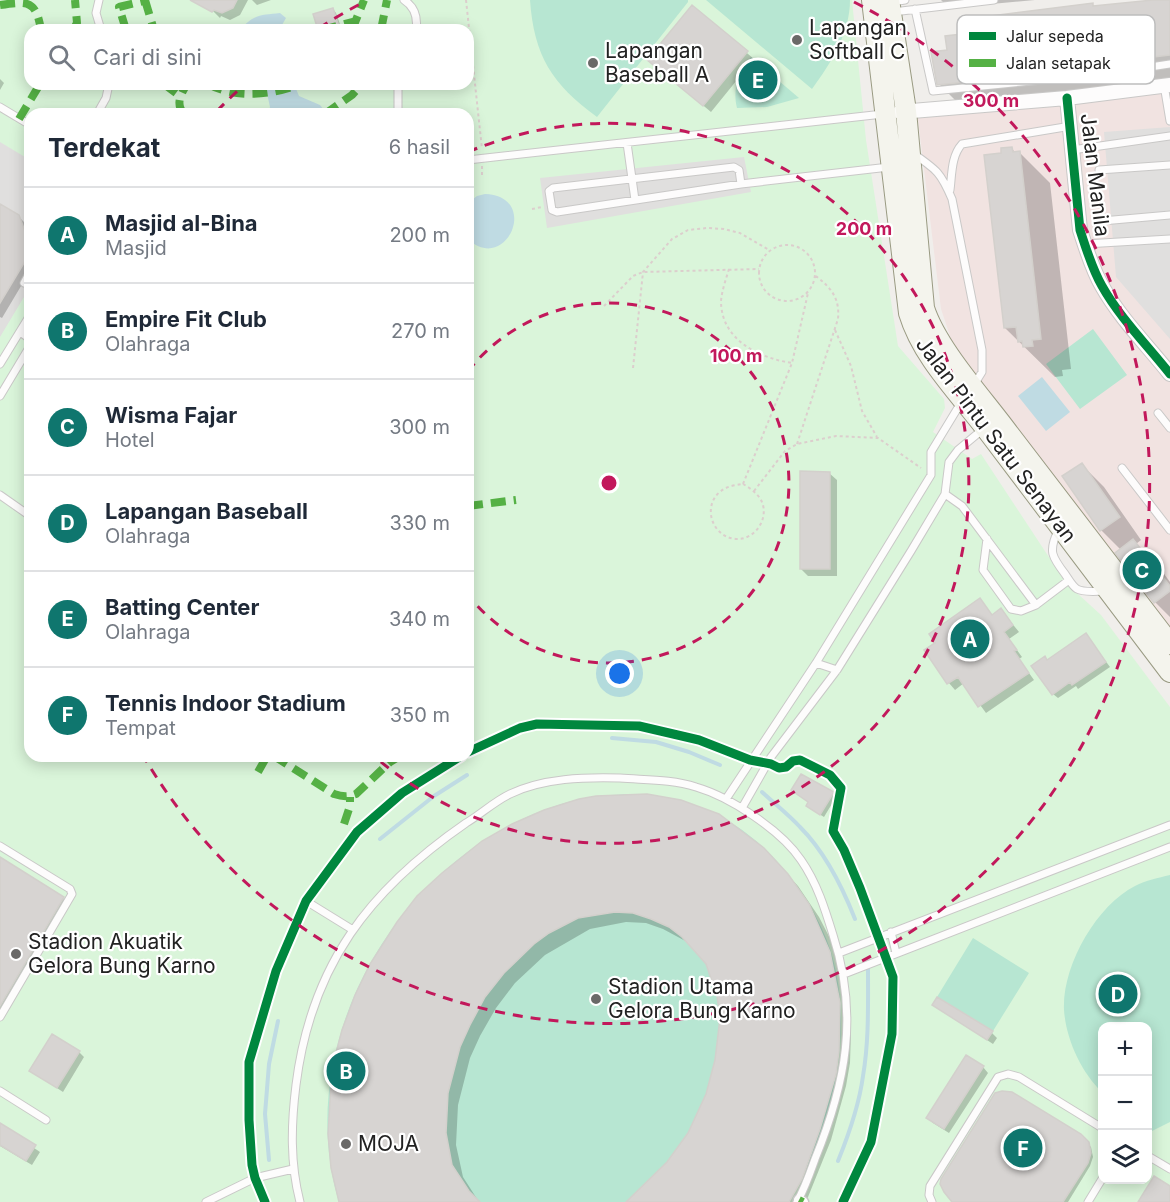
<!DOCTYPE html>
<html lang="id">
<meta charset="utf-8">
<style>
:root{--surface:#fff;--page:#f6f6f7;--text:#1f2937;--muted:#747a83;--line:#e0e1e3;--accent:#0f766e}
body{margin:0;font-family:Inter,sans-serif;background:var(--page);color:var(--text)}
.controls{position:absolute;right:18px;bottom:18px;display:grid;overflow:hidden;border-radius:12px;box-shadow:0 3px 15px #0003}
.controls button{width:54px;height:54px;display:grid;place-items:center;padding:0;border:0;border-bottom:2px solid var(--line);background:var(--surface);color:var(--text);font:30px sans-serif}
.you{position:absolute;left:620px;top:674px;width:21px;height:21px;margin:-15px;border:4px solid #fff;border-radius:50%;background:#1a73e8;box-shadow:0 0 0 9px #1a73e833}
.badge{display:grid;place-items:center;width:39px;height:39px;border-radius:50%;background:var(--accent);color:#fff;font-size:20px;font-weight:700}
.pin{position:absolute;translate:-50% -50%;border:3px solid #fff;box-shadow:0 2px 6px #0006}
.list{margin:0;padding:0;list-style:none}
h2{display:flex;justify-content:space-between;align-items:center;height:78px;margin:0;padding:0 24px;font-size:26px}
h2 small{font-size:20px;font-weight:400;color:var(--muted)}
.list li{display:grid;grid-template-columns:39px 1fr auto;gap:18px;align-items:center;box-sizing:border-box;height:96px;padding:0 24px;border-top:2px solid var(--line)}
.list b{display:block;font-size:22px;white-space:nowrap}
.list p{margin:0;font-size:20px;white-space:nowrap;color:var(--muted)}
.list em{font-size:20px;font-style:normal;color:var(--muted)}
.icon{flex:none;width:33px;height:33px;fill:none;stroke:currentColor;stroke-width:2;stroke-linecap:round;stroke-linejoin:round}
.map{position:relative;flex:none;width:1170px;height:1202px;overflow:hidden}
.search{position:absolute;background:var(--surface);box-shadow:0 3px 15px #0003;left:24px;top:24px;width:450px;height:66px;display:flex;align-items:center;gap:15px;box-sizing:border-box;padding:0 21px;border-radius:18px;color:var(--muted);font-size:22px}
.panel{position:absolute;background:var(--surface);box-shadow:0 3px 15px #0003;left:24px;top:108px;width:450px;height:654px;border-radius:18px}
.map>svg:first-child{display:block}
.commercial{fill:#f1e3e1}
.park{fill:#daf5da;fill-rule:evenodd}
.pitch{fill:#b7e6d2}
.parking{fill:#e0dfde}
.water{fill:#bfdbe3}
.shadow{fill:#0003}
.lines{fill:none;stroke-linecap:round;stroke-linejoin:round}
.stream{stroke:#bfdbe3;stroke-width:4}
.building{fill:#d7d4d2;stroke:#d3d0cc;stroke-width:1.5}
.service-casing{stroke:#c9c8c7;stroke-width:9}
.pedestrian-casing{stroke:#c9c8c7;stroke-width:13}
.minor-casing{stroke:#c9c8c7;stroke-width:16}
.secondary-casing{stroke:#999a82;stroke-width:22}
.path{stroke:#dccecd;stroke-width:2;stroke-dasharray:3 3;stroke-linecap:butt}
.service{stroke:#fdfcfc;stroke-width:7}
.pedestrian{stroke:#fdfcfc;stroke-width:10}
.minor{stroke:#fdfcfc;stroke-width:14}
.secondary{stroke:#f4f4ed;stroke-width:20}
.quiet{stroke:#55b145;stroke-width:8;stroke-dasharray:15 8;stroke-linecap:butt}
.cycleway-casing{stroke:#fff;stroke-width:13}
.cycleway{stroke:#00873e;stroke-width:9}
.ring{fill:none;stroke:#c2185b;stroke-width:3;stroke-dasharray:10 8}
.poi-dot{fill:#6a6968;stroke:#fff;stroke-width:2}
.labels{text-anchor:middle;stroke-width:4.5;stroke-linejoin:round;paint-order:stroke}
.poi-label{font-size:21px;fill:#222;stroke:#fff;text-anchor:start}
.street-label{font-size:21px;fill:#222;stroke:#fff}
.key{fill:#fff;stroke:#bdbdbd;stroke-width:1.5}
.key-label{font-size:16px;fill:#222}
.centre{fill:#c2185b;stroke:#fff;stroke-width:3}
.ring-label{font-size:18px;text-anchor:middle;font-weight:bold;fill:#c2185b;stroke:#fff;stroke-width:4.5;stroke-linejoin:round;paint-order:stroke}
</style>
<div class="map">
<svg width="1170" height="1202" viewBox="0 0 1170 1202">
<rect width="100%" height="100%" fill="#f0eeeb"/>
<path class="commercial" d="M1170 83V636L956 354 941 309 917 111Z"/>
<path class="park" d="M0 0H852L866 140 898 346 944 399 945 408 933 432 972 459 981 454 1066 583 1101 615 1170 707V1202H0ZM30 30H468V84H30ZM30 114H468V756H30ZM1102 1026H1148V1180H1102Z"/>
<path class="pitch" d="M530 0H688V2L597 117C552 84 534 56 530 0Z
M706 0H850C850 33 831 63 812 89Z
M751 57 799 98 767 107 737 108C732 88 739 73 751 57Z
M1093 329 1127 375 1080 409 1046 364Z
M630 794C687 795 736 817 775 859 799 886 820 917 831 952 856 1035 831 1130 789 1202H339C288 1033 411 838 580 799 597 795 613 795 630 794Z
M1170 875V1122L1152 1131 1148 1124V1026H1102V1092C1081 1072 1066 1039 1064 1010 1062 966 1096 906 1135 886 1146 880 1158 878 1170 875Z
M973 938 1029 973 993 1031 937 997Z"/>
<path class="parking" d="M1170 127V339L1116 277 1104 132Z
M0 142 30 160V287L0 337Z
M744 157 751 192 547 228 540 178Z"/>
<path class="water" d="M280 13 286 18 282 25 283 30H241C252 14 263 15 280 13Z
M265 84H294L299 96 320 105 324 110 318 114 293 109 281 114H267L270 107Z
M485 194C541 196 506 275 468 239V203L477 196Z
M1042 377 1070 412 1046 431 1018 396Z"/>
<path class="shadow" d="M205 0H248L240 15 230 20 221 16 220 18 211 9Z
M252 0H271L257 5Z
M941 0H1035L949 8Z
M1170 0V83L964 109 939 84 949 51 1092 5 1096 8Z
M692 7 754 59 711 112 656 66Z
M333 9 336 13 342 30H321Z
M0 79 4 83 0 90Z
M1012 149 1016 153H1020L1050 183 1071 369 1062 370 1063 376 1055 377 1005 328 1003 155Z
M0 206 18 216 26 224 30 236V271L2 318 0 317Z
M1082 465 1104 487 1141 540 1136 544 1156 563 1170 582V617L1155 602 1121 550 1101 530Z
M829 473 837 480V576H808L801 569Z
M980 600 993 616 1001 610 1019 632 1009 639 1022 657 1019 659 1034 680 986 713 964 683 955 690 949 683 926 651 937 643Z
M1090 640 1110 667 1078 689 1076 686 1058 698 1053 694 1047 661Z
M468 676 471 679 472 752H468Z
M802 776 836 797 824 817 811 809Z
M0 859 66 901 0 1015Z
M775 861 798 886 819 917 835 948 845 980 851 1032 850 1063 846 1086 831 1140 806 1202H626L657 1176 690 1133 707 1095 717 1060 721 1018 719 996 707 964 691 944 663 929 646 923 626 922 590 929 545 955 515 983 496 1008 480 1036 470 1058 458 1105 456 1145 463 1177 479 1202H341L371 965Z
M934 1005 992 1033 997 1038 993 1044Z
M79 1052 84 1057 63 1092 31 1071Z
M983 1067 988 1073 949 1133 933 1123 928 1118Z
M0 1125 40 1152 32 1165 0 1146Z
M1080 1136 1091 1147 1093 1157 1090 1166 1068 1202H954Z"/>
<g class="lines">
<path class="stream" d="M612 738 656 742 689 752 720 765
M762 792C775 804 789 815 800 827 825 852 842 886 855 919
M380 839 434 796 467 775
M269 1160 265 1114 269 1064 278 1021
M838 1161C849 1134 859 1106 863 1076 869 1041 868 1005 868 969"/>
</g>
<path class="building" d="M190 0H237L233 8 222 13 214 10 212 12Z
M1153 0H1170V55L1070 67 1071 71 937 85 931 52 947 50 945 36 962 34 960 20 1093 3V6Z
M692 5 748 51 703 106 647 60Z
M333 8 340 30H318L313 14Z
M1012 147 1013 152 1020 151 1041 339 1032 340 1033 346 1023 347 1022 341 1018 342 1016 327 1004 328 984 155 1001 153V148Z
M0 204 19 215 30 245V253L0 303Z
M1082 463 1120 517 1100 531 1062 476Z
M800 471 830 472V569H800Z
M1133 539 1170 586V591L1154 603 1115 553Z
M980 598 992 615 1001 608 1013 625 1004 632 1017 650 1014 651 1029 673 978 707 958 677 947 684 924 650 935 643 929 634Z
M1086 633 1106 662 1072 685 1070 682 1052 695 1031 666 1045 656 1047 660Z
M801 774 834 792 820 815 806 806 808 802 791 790Z
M647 794 681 800 719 814 764 848 788 874 809 904 830 952 840 1003 839 1051 836 1074 820 1129 802 1179 789 1202H626L667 1162 688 1133 706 1094 715 1060 720 1018 717 996 706 964 682 937 669 927 651 919 633 913 615 912 578 918 549 933 534 944 504 973 485 997 470 1025 460 1047 448 1093 446 1133 452 1165 469 1191 480 1202H339L331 1168 328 1134 332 1068 342 1030 355 995 370 964 397 922 417 896 442 873 482 841 512 824 544 810 579 799 596 796Z
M0 857 64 897 0 1006Z
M937 997 993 1031 987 1040 932 1005Z
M52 1034 80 1051 57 1088 29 1071Z
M966 1055 984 1066 944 1129 926 1118Z
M1002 1091 1012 1092 1081 1134 1089 1142 1091 1153 1088 1163 1063 1202H952L944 1192 940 1184 941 1179 995 1093Z
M0 1123 36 1145 26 1161 0 1145Z
M1154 1176 1170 1186V1202H1138Z"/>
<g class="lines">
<defs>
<path id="service" d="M99 0 96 13 101 30
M404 0C415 7 418 17 416 30
M892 2 905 0
M915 9 933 91 1111 73 1170 64
M893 12 994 0
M1164 85 1170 121
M0 107 30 125
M97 114 106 98 109 84
M398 114V84
M627 143 635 200
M1072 150 1170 136
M914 154C937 170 941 173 952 199L982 350V372L974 385
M468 160 883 114
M1099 170 1170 165
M741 184 739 170 734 167 553 188 549 191 552 210 557 212 741 184 889 167
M950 190C952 175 951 156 962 144L1071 126
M1102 221 1170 215
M1085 244 1170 239
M24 283 30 272
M20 332 30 339
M0 364 30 315
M0 396 30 346
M1158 413 1170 428
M1122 468 1170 530
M945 494 962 506 1036 605 1069 580
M0 495 30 516
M1058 531C1048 551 1052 557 1065 574 1068 578 1072 586 1077 589 1084 593 1097 591 1106 591
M987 539 983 570 1011 609 1021 611 1036 605
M816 663 837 670
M726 799 816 663 931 475V452L962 401
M742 808 771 757 837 670 911 551 945 494 949 462 958 450 982 430
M0 846 70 889 72 894 0 1017
M306 901 353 930
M891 932 896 953
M839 953 1170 825
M844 974 1170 847
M0 1091 46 1120
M1148 1156 1170 1169
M206 1202 255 1178 293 1169
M300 1202C290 1163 291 1125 296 1085 311 965 369 890 466 823 481 814 495 801 510 794 543 778 585 777 620 778 645 780 672 779 696 787 730 797 781 830 801 860 817 883 825 909 833 935 859 1015 846 1083 815 1159 810 1173 805 1188 797 1202
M932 1202 929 1195 930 1186 998 1077 1008 1074 1019 1077 1102 1128
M1088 1202 1102 1179"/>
<path id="pedestrian" d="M799 1200 803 1202"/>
<path id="minor" d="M1067 98 1080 230C1086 248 1092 269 1102 286 1120 318 1147 345 1170 374
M900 112 1067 98 1170 85"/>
<path id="secondary" d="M872 0 909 313C923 359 962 396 990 434 1050 514 1110 593 1170 672
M889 0 906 111 924 308C936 346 978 393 1003 426 1059 499 1114 572 1170 644"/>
</defs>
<use href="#service" class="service-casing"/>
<use href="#pedestrian" class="pedestrian-casing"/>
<use href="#minor" class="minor-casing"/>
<use href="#secondary" class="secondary-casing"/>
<path class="path" d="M466 0 482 149
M482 166V175
M532 209 542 207
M759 273a28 28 0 1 1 56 0a28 28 0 1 1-56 0Z
M729 269C726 279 722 290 721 301 721 340 759 358 792 363
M604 306 633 276 643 272 759 269
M835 330 851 366 862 411 877 437
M633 368 643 272 672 239 688 230 707 228 724 229 740 233 769 250
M797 444 838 319C840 298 831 288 816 276
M743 484 792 363 808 293
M743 484C750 488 757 493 761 500 770 517 756 540 736 539 711 537 702 505 721 491 727 486 736 485 743 484Z
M754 491 785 451 797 444 836 436 878 438 921 468"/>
<use href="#service" class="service"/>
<use href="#pedestrian" class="pedestrian"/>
<use href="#minor" class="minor"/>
<use href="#secondary" class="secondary"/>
<path class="quiet" d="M145 0 154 30
M0 5C28 1 36 0 41 30
M73 30 77 23 75 0
M126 30 119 7 148 0
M322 30 356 21
M352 30 364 0
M381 30 387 0
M164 84 180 96
M208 84C236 99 272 95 300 84
M184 114C175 104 181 94 187 84
M325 114 352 95 362 84
M19 119 40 84
M468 506 516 500
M274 756 334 794C343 797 348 797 356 794L390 762 400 756
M258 772 267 756
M344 824 350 806V797
M799 1200 803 1202"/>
<defs>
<path id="cycleway" d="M1067 98 1080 230C1086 248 1092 269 1102 286 1120 318 1147 345 1170 374
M468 752 520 728 537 724 639 726 699 740 750 760 771 764 779 768 786 767 793 761 800 760 830 775 841 788 833 831 844 850 860 888 893 977 892 1034 871 1142 843 1202
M265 1202 255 1178 252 1165 249 1120V1062L276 971 306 901 357 832 402 793 461 756"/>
</defs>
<use href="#cycleway" class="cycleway-casing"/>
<use href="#cycleway" class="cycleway"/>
</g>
<g class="ring">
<path d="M468 371A180 180 0 1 1 468 595"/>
<path d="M468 152A360 360 0 1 1 375 757"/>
<path d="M217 111A540 540 0 0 1 244 85M319 28A540 540 0 0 1 364 2M854 2A540 540 0 1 1 144 757"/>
</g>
<g class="poi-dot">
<circle cx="797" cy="40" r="6"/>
<circle cx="593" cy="63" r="6"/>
<circle cx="16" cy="954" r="6"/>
<circle cx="596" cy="999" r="6"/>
<circle cx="346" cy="1144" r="6"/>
</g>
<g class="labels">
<g class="poi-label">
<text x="809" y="35">Lapangan<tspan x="809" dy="24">Softball C</tspan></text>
<text x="605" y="58">Lapangan<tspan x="605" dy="24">Baseball A</tspan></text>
<text x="28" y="949">Stadion Akuatik<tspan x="28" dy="24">Gelora Bung Karno</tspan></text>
<text x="608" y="994">Stadion Utama<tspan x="608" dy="24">Gelora Bung Karno</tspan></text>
<text x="358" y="1151">MOJA</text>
</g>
<g class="street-label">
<text transform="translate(1095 175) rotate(83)" y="7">Jalan Manila</text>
<text transform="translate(996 440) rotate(53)" y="7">Jalan Pintu Satu Senayan</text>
</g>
</g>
<rect x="957" y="15" width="198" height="69" rx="9" class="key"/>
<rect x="969" y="32" width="27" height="8" fill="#00873e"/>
<rect x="969" y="59" width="27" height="8" fill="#55b145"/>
<g class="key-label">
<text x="1006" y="42">Jalur sepeda</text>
<text x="1006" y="69">Jalan setapak</text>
</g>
<circle cx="609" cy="483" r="9" class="centre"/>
<g class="ring-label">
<text x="991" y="107">300 m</text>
<text x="864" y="235">200 m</text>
<text x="736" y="362">100 m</text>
</g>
</svg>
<div class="controls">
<button>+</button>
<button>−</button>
<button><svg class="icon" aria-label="layers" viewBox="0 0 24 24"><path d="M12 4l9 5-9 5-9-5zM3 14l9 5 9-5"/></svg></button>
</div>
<div class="you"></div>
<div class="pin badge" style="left:970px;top:639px">A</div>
<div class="pin badge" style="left:346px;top:1071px">B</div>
<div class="pin badge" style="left:1142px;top:570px">C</div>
<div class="pin badge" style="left:1118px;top:994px">D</div>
<div class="pin badge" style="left:758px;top:80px">E</div>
<div class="pin badge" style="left:1023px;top:1148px">F</div>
<div class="search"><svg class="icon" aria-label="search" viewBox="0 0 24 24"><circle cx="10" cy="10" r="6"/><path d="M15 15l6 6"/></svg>Cari di sini</div>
<section class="panel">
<h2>Terdekat<small>6 hasil</small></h2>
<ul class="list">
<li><span class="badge">A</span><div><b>Masjid al-Bina</b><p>Masjid</p></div><em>200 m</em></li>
<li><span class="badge">B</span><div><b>Empire Fit Club</b><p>Olahraga</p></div><em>270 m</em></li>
<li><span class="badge">C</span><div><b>Wisma Fajar</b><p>Hotel</p></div><em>300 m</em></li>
<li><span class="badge">D</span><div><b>Lapangan Baseball</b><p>Olahraga</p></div><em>330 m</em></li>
<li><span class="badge">E</span><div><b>Batting Center</b><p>Olahraga</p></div><em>340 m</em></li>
<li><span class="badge">F</span><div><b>Tennis Indoor Stadium</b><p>Tempat</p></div><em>350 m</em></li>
</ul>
</section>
</div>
